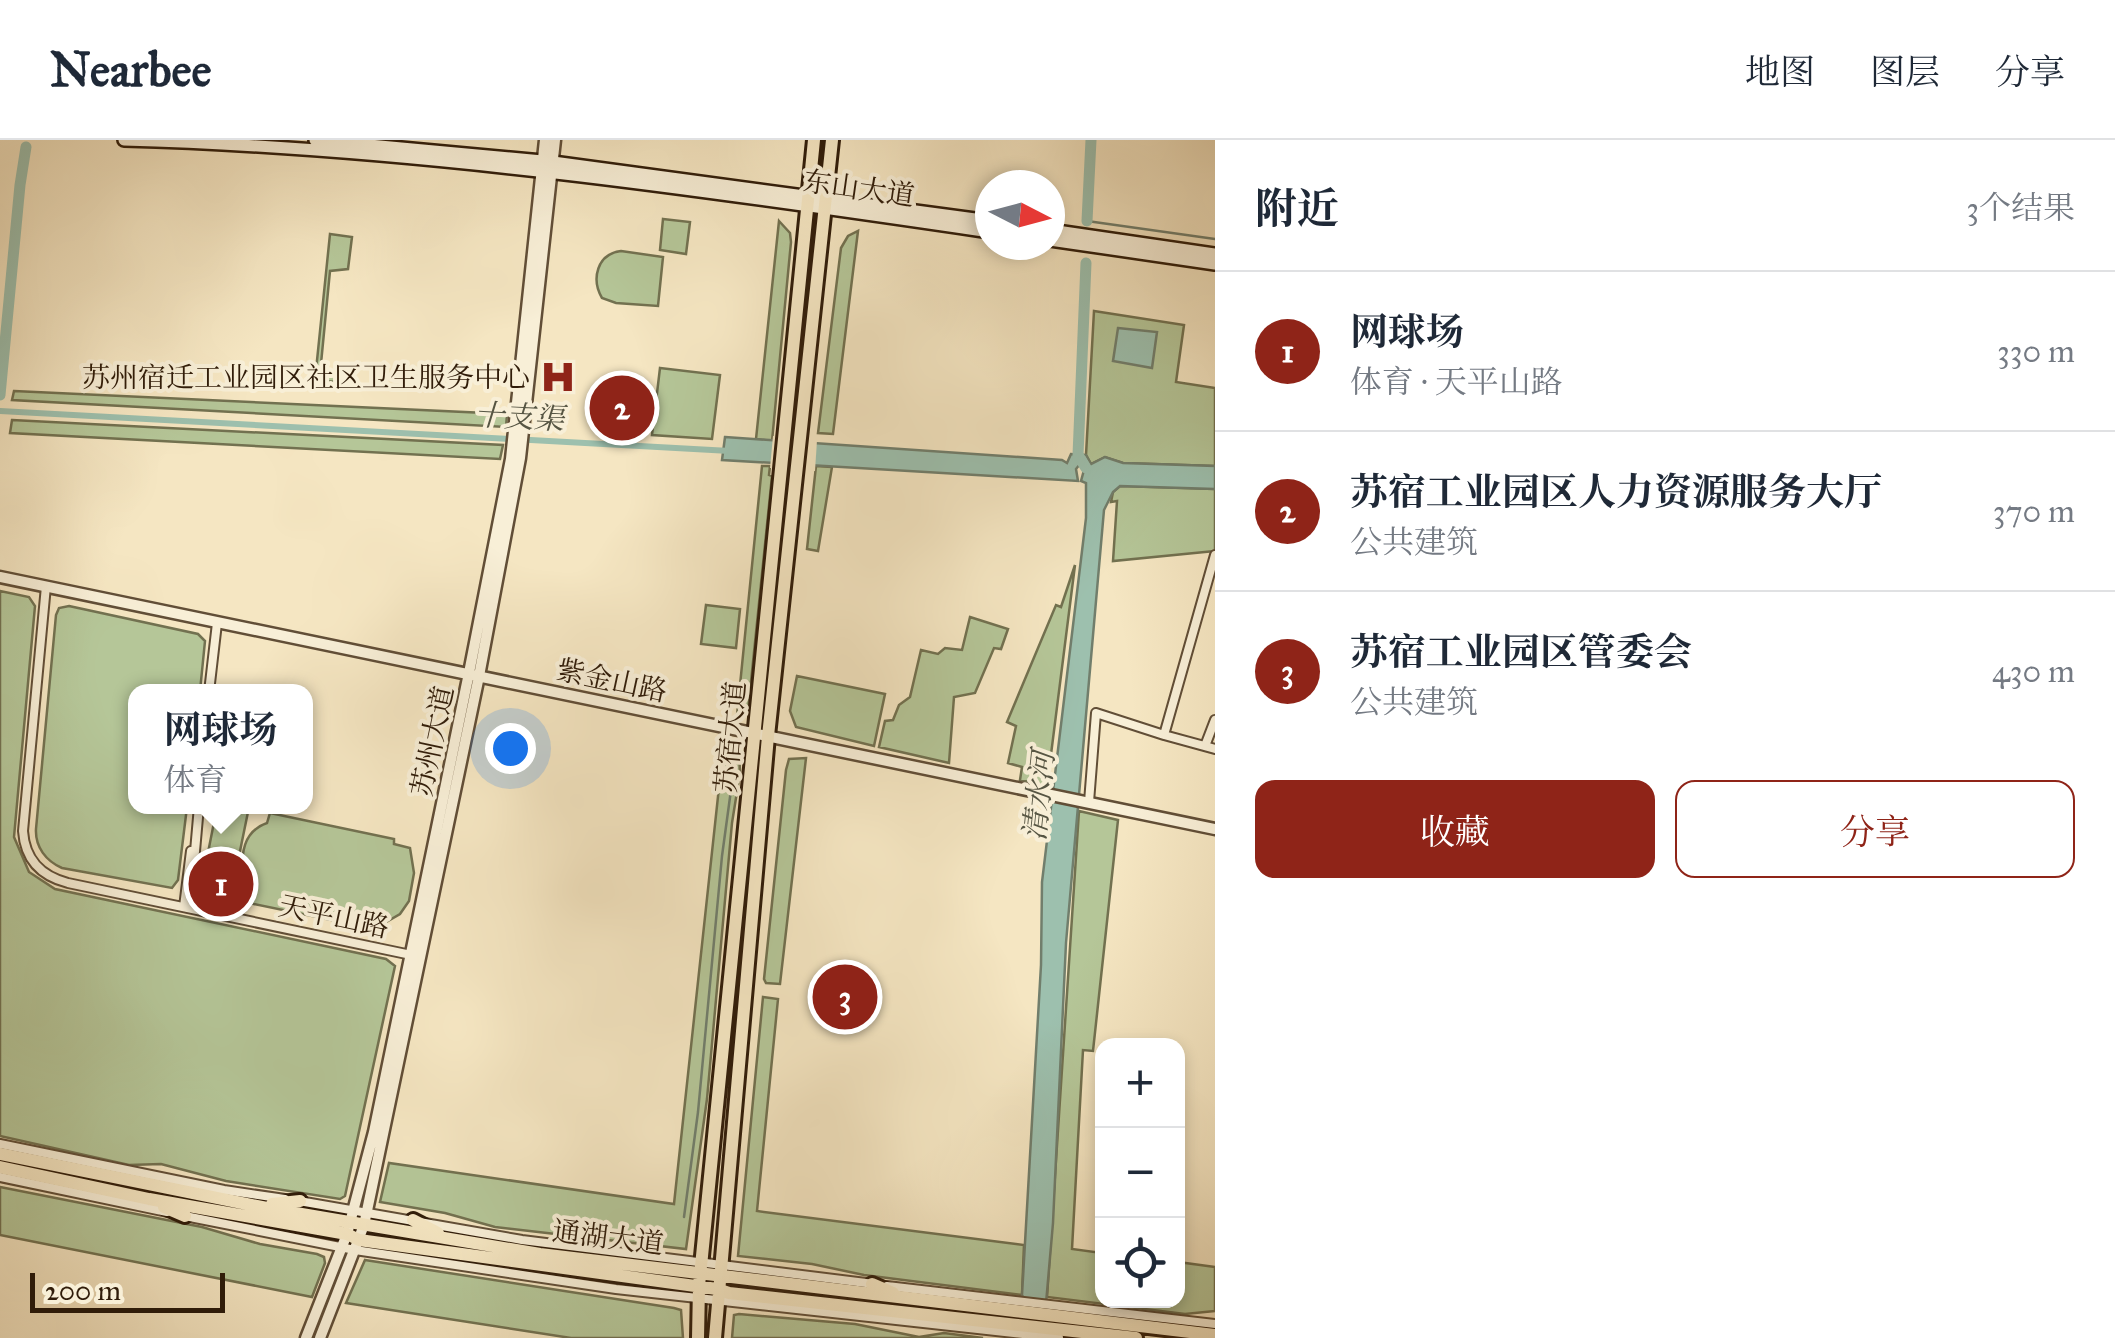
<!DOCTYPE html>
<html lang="zh">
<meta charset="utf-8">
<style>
:root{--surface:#fff;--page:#f6f6f7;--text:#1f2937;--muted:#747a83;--line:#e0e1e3;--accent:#8f2418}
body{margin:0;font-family:"IM FELL Great Primer","Noto Serif SC",serif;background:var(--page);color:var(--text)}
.controls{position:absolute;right:30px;bottom:30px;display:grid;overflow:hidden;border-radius:20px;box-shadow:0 5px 15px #0003}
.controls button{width:90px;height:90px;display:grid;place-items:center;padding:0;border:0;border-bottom:2px solid var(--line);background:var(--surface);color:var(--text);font:50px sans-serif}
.compass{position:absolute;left:975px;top:30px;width:90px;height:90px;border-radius:50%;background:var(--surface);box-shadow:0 5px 15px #0003;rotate:96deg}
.scale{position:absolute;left:30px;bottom:25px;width:195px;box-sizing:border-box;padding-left:10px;border:5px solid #301c09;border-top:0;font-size:28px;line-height:35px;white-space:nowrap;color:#301c09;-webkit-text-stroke:8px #f8efd7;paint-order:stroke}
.you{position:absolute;left:510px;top:608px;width:35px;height:35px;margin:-25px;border:8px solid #fff;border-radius:50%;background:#1a73e8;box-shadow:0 0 0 15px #1a73e833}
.badge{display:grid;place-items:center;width:65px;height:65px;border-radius:50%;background:var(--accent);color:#fff;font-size:32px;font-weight:700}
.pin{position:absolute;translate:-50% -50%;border:5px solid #fff;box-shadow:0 2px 10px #0006}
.popup{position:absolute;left:128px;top:544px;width:185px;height:130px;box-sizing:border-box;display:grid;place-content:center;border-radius:20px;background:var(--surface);filter:drop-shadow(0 2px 8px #0005);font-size:32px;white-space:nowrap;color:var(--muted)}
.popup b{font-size:38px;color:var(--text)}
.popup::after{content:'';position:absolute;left:50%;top:100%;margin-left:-20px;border:20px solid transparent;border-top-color:var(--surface)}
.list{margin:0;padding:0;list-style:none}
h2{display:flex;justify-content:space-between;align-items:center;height:130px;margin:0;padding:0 40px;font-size:42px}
h2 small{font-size:32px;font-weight:400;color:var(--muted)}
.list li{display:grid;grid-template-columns:65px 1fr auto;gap:30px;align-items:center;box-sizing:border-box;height:160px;padding:0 40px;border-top:2px solid var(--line)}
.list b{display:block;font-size:38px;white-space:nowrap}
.list p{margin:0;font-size:32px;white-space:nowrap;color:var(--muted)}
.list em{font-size:32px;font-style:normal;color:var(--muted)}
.actions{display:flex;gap:20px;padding:30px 40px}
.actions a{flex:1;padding:22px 0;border:2px solid var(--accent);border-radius:20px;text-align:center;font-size:35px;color:var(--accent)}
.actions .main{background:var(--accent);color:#fff}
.icon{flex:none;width:55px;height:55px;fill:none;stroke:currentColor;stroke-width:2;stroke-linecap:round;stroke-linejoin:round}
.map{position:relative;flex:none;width:1215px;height:1198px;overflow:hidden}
header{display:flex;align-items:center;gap:60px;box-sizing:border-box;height:140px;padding:0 50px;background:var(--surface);border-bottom:2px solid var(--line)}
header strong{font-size:48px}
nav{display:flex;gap:55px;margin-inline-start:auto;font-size:35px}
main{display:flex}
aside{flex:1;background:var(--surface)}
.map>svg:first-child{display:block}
.green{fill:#b5c698;stroke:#727150;stroke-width:2.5}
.water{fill:#9dc0ae;stroke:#717e6c;stroke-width:2.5}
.pier{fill:#f5e6c2}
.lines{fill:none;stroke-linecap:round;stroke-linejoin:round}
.stream{stroke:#717e6c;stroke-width:2.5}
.canal{stroke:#9dc0ae;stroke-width:6}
.river{stroke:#9dc0ae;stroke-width:11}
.minor-casing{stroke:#614e37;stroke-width:12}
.tertiary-casing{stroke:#614e37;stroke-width:15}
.secondary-casing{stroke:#301c09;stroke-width:16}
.primary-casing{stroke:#301c09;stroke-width:18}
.minor{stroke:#f8efd7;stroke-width:8}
.tertiary{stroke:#f8efd7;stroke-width:10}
.secondary{stroke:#f8efd7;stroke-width:11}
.primary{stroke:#f5e6c2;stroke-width:12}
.labels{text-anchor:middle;stroke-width:8;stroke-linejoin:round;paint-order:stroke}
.street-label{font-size:28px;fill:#301c09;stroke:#f8efd7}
.poi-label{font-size:28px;fill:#301c09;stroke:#f8efd7;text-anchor:end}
.water-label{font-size:30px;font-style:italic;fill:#565543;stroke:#f8efd7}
</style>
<header>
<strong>Nearbee</strong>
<nav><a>地图</a><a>图层</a><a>分享</a></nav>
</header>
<main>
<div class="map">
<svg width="1215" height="1198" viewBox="0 0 1215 1198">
<rect width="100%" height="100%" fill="#f5e6c2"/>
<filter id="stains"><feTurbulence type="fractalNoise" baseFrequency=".002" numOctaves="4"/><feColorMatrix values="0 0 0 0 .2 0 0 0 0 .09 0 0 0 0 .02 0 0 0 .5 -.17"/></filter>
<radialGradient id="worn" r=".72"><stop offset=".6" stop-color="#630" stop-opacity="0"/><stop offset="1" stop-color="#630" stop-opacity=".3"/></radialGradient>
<path class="green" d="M663 79 690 82 686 114 660 110Z
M779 81 790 93 791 102 772 301 756 299Z
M858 91 833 294 818 293 841 108 848 96Z
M330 94 352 97 348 129 330 131 320 234 337 236 336 242 315 240Z
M621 111 663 117 658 166 616 163 602 158C591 139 597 114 621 111Z
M1094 171 1184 185 1176 242 1215 248V326L1123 323 1105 317 1091 324 1086 315Z
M660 228 720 235 712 299 652 295Z
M14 251 507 274 506 287 12 260Z
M12 280 503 305 500 319 10 293Z
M762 326H770L769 335 772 336 748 571 744 575H737Z
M816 326 832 327 818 411 807 409Z
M1120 346 1215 349V411L1113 421 1117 361 1111 362 1113 352Z
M1075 425 1047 646 1020 640 1022 627 1008 623 1016 586 1007 582 1056 465 1061 467Z
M0 451 29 457 35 466 14 697 29 732 55 749 386 819 395 826 345 1056 340 1059 226 1041 161 1024 129 1025 0 996Z
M706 465 740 469 736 508 701 504Z
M69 466 198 494 205 501 200 551 136 552V666L187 667 178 740 172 748 62 728C46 721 35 707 36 689L56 475 59 468Z
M970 477 1008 489 1001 509 994 508 975 553 954 557 949 623 879 607 885 581 893 580 899 565 910 557 921 510 938 514 945 508 962 510Z
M797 536 885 554 874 606 796 587 790 571Z
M724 601 739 608 740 633 732 683 707 959 686 1109 495 1087 445 1073 380 1062 389 1023 674 1064Z
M806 618 780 844 766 843 764 839 786 630 789 619Z
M217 667H249L230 760 207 755 213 730 205 728Z
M1079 671 1118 680 1093 911 1083 910 1072 1109 1102 1113V1160H1178V1122L1215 1127V1171L1185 1174 1047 1157Z
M270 673 394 699V704L410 708 414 733 409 761 400 774 381 785 365 787 239 761C245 733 233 695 267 683Z
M763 857 778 859 757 1071 1024 1105 1022 1155 864 1135 812 1124 738 1116Z
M0 1047 202 1087 260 1104 317 1114 324 1117 325 1123 312 1157 0 1095Z
M365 1120 674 1168 681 1170 683 1198H571L346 1163Z
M739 1174 855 1184 919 1197 944 1193 983 1198H732L734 1175Z"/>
<path class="water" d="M1118 188 1157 192 1152 228 1113 221Z
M725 297 1062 320 1067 323 1071 314 1086 315 1091 324 1105 317 1123 323 1215 326V349L1120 346 1113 352 1104 370 1066 803 1053 1083 1043 1198 1022 1155 1041 825 1042 742 1086 378V343L1081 341 1084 330 1080 324 1076 329 1078 341 722 320Z"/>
<path class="pier" d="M773 296 817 300 815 331 770 328Z"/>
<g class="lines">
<path class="stream" d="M1087 81 1215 99
M684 1077 698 972 722 716 734 628"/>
<path class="canal" d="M0 271 730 311"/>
<path class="river" d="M1087 81 1091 0
M1086 123 1078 315 1086 328
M0 255 20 45 26 7"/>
<defs>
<path id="minor" d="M1215 415 1164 595 1215 609
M46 446 23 691C25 720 41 736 68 743L416 816
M209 552 217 483
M1205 606 1215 580
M1089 662 1096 573 1164 595
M184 767 191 711
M190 768 199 666
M0 1004 224 1050 285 1059
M0 1037 167 1072
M299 1061 522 1100 874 1144
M185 1076 355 1110 616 1149 1059 1198
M887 1146 1215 1184"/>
<path id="tertiary" d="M0 437 1215 689
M306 1198 347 1094 374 992 469 533 511 319 545 0
M320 1198 364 1085 479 536 520 318 555 0"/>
<path id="secondary" d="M124 0C413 8 704 50 990 92
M315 0 553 22 990 81
M1050 90 1215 114
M1050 100 1215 124"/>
<path id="primary" d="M0 1014 272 1069 540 1114 1215 1195
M0 1027 149 1059 347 1094 359 1100 717 1149 729 1153 1136 1198
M272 1064 300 1061
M164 1067 185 1076
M413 1080 438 1093
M872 1144 893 1153
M698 1198 699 1146 814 0
M715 1198 768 596 832 0"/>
</defs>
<use href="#minor" class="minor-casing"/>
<use href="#tertiary" class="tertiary-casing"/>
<use href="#secondary" class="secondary-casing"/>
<use href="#primary" class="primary-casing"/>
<use href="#minor" class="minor"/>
<use href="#tertiary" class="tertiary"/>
<use href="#secondary" class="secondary"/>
<use href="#primary" class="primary"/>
</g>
<defs>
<symbol id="hospital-bare" viewBox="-9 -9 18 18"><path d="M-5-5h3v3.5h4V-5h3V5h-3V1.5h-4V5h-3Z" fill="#8f2418" stroke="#f8efd7" stroke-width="2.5" paint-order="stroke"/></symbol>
</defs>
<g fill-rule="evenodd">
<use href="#hospital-bare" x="533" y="212" width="50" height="50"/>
</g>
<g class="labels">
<g class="street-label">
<text transform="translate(859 48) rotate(8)" y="10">东山大道</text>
<text transform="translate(612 540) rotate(12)" y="10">紫金山路</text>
<text transform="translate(730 597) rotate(-85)" y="10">苏宿大道</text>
<text transform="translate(432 601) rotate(-78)" y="10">苏州大道</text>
<text transform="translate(334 776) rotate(12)" y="10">天平山路</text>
<text transform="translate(608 1097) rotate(7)" y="10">通湖大道</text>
</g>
<g class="poi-label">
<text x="530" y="247">苏州宿迁工业园区社区卫生服务中心</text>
</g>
<g class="water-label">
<text transform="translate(519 277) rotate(3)" y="10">十支渠</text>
<text transform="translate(1039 656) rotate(-84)" y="10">清水河</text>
</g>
</g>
<rect width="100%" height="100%" filter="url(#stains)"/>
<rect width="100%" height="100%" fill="url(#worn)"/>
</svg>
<div class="controls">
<button>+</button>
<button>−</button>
<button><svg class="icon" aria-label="locate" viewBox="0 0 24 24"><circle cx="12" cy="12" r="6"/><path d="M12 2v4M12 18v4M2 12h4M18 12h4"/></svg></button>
</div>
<svg class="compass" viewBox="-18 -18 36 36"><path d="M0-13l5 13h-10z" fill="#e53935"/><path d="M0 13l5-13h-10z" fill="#747a83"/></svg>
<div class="scale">200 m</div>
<div class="you"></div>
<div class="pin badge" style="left:221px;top:744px">1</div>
<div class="popup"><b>网球场</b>体育</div>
<div class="pin badge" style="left:622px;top:268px">2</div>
<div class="pin badge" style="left:845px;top:857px">3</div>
</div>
<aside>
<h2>附近<small>3个结果</small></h2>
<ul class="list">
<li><span class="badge">1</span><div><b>网球场</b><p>体育 · 天平山路</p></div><em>330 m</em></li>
<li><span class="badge">2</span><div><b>苏宿工业园区人力资源服务大厅</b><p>公共建筑</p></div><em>370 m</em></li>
<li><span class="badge">3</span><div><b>苏宿工业园区管委会</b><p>公共建筑</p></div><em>430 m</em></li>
</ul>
<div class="actions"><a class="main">收藏</a><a>分享</a></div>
</aside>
</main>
